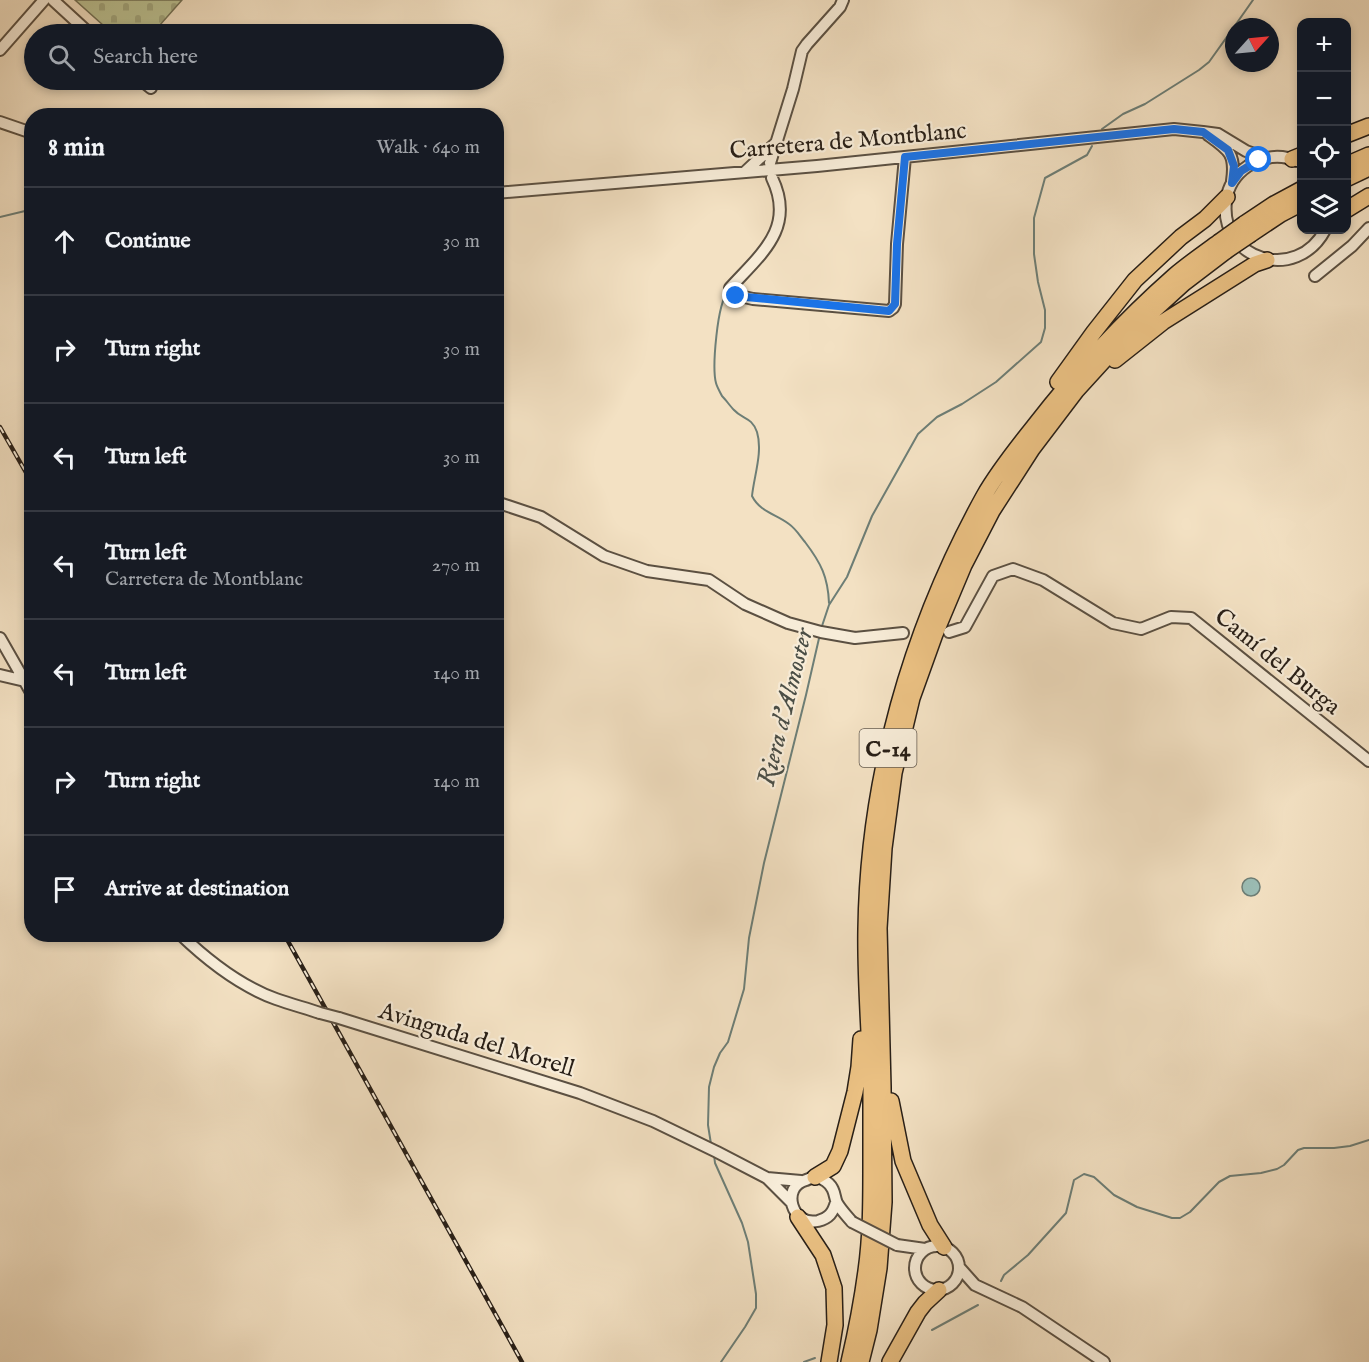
<!DOCTYPE html>
<meta charset="utf-8">
<style>
:root{--surface:#171b24;--page:#20242c;--text:#f1f3f6;--muted:#9ea1a6;--line:#363941}
body{margin:0;font-family:"IM FELL English",serif;background:var(--page);color:var(--text)}
.controls{position:absolute;right:18px;top:18px;display:grid;overflow:hidden;border-radius:12px;box-shadow:0 3px 9px #0003}
.controls button{width:54px;height:54px;display:grid;place-items:center;padding:0;border:0;border-bottom:2px solid var(--line);background:var(--surface);color:var(--text);font:30px sans-serif}
.compass{position:absolute;left:1225px;top:18px;width:54px;height:54px;border-radius:50%;background:var(--surface);box-shadow:0 3px 9px #0003;rotate:63deg}
.stop{position:absolute;width:18px;height:18px;margin:-14px;border:4px solid #1a73e8;border-radius:50%;background:#fff}
.stop.end{background:#1a73e8;border-color:#fff;box-shadow:0 2px 6px #0008}
.list{margin:0;padding:0;list-style:none}
h2{display:flex;justify-content:space-between;align-items:center;height:78px;margin:0;padding:0 24px;font-size:26px}
h2 small{font-size:20px;font-weight:400;color:var(--muted)}
.list li{display:grid;grid-template-columns:39px 1fr auto;gap:18px;align-items:center;box-sizing:border-box;height:108px;padding:0 24px;border-top:2px solid var(--line)}
.list b{display:block;font-size:22px;white-space:nowrap}
.list p{margin:0;font-size:20px;white-space:nowrap;color:var(--muted)}
.list em{font-size:20px;font-style:normal;color:var(--muted)}
.icon{flex:none;width:33px;height:33px;fill:none;stroke:currentColor;stroke-width:2;stroke-linecap:round;stroke-linejoin:round}
.map{position:relative;flex:none;width:1369px;height:1362px;overflow:hidden}
.search{position:absolute;background:var(--surface);box-shadow:0 3px 9px #0003;left:24px;top:24px;width:480px;height:66px;display:flex;align-items:center;gap:15px;box-sizing:border-box;padding:0 21px;border-radius:33px;color:var(--muted);font-size:22px}
.panel{position:absolute;background:var(--surface);box-shadow:0 3px 9px #0003;left:24px;top:108px;width:480px;height:834px;border-radius:24px}
.map>svg:first-child{display:block}
.cemetery{fill:url(#cemetery-stones);stroke:#727055;stroke-width:1.5}
.water{fill:#9bbdb5;stroke:#6d7e76;stroke-width:1.5}
.lines{fill:none;stroke-linecap:round;stroke-linejoin:round}
.stream{stroke:#6d7e76;stroke-width:2}
.minor-casing{stroke:#5b5042;stroke-width:14}
.highway-casing{stroke:#281f17;stroke-width:18}
.minor{stroke:#f7ecd8;stroke-width:10}
.highway{stroke:#eac082;stroke-width:15}
.rail-casing{stroke:#281f17;stroke-width:4.5}
.rail{stroke:#f7ecd8;stroke-width:2;stroke-dasharray:7;stroke-linecap:butt}
.minor-bridge-casing{stroke:#5b5042;stroke-width:14;stroke-linecap:butt}
.highway-bridge-casing{stroke:#281f17;stroke-width:18;stroke-linecap:butt}
.minor-bridge{stroke:#f7ecd8;stroke-width:10}
.highway-bridge{stroke:#eac082;stroke-width:15}
.route{stroke:#1a73e8;stroke-width:8}
.labels{text-anchor:middle;stroke-width:4.5;stroke-linejoin:round;paint-order:stroke}
.shield{fill:#f7ecd8;stroke:#665c51;stroke-width:1.5}
.shield-label{font-size:22px;font-weight:bold;fill:#281f17}
.street-label{font-size:24px;fill:#281f17;stroke:#f7ecd8}
.water-label{font-size:26px;font-style:italic;fill:#4a4e46;stroke:#f7ecd8}
</style>
<div class="map">
<svg width="1369" height="1362" viewBox="0 0 1369 1362">
<defs>
<pattern id="cemetery-stones" width="16" height="16" patternUnits="userSpaceOnUse" patternTransform="scale(1.5)"><rect width="16" height="16" fill="#bbc293"/><path d="M2 7V4a2 2 0 0 1 4 0v3zM10 15v-3a2 2 0 0 1 4 0v3z" fill="#a1a67e"/></pattern>
</defs>
<rect width="100%" height="100%" fill="#f3e1c3"/>
<filter id="stains"><feTurbulence type="fractalNoise" baseFrequency=".00333" numOctaves="4"/><feColorMatrix values="0 0 0 0 .2 0 0 0 0 .09 0 0 0 0 .02 0 0 0 .5 -.17"/></filter>
<radialGradient id="worn" r=".72"><stop offset=".6" stop-color="#630" stop-opacity="0"/><stop offset="1" stop-color="#630" stop-opacity=".3"/></radialGradient>
<path class="cemetery" d="M75 0H182L152 34H113Z"/>
<path class="water" d="M1242 887a9 9 0 1 1 18 0a9 9 0 1 1-18 0Z"/>
<g class="lines">
<path class="stream" d="M1234 27 1253 0
M1102 129 1123 114 1145 104 1199 70 1209 62 1234 27
M0 217 25 211 32 207
M728 292C717 303 712 368 716 383 717 387 720 392 722 396 726 400 730 406 734 410 742 419 752 417 757 432 763 452 754 476 752 496 760 512 776 514 789 524 796 529 800 536 805 542 821 563 828 577 829 603
M821 629 829 605 847 577 872 516 918 434 937 417 962 404 996 382 1041 342 1045 328V310L1038 282 1034 254V218L1045 178 1087 155 1092 146
M711 1144 708 1125 709 1087 714 1067 720 1053 728 1042 744 989 749 938 764 863 806 695 820 634
M714 1155 715 1163 742 1223 748 1242 756 1294V1308L745 1327 721 1362
M1001 1281 1004 1275 1028 1255 1066 1213 1074 1180 1084 1174 1094 1177 1114 1195 1137 1207 1172 1218H1180L1190 1212 1219 1182 1230 1176 1261 1173 1277 1169 1284 1165 1298 1150 1304 1148H1334L1350 1146 1369 1140
M932 1330 978 1305
M804 1362 815 1358"/>
<defs>
<path id="minor" d="M53 0 90 34
M0 50 44 0
M141 80 151 88
M0 122 32 133
M1208 135C1229 150 1236 154 1232 181
M1297 161C1281 154 1262 156 1248 166 1236 174 1228 186 1226 201 1219 261 1297 283 1325 230
M770 163 793 89 802 51 807 44 840 7 843 0
M745 172 777 142
M772 178C796 228 761 254 730 288L731 294 753 299 889 311 893 308 895 304 897 244 905 157
M496 193 817 166 1174 129 1203 132 1218 134 1246 151 1266 158
M1315 276 1352 246 1369 228
M496 502 541 517 604 556 647 571 709 580 745 604 788 623 821 632 855 638 903 633
M949 632 965 627 993 576 1013 569 1043 580 1113 623 1141 629 1171 617 1191 618 1369 761
M0 638 32 694
M0 675 25 681
M180 934C207 960 240 986 276 999 290 1004 305 1008 320 1013
M339 1018 580 1093 653 1121 717 1152 767 1178 791 1202
M767 1178 801 1181
M836 1202C833 1213 829 1218 818 1221 792 1227 780 1187 806 1180 809 1179 812 1177 815 1177 822 1177 831 1184 833 1190 835 1194 835 1199 837 1203 841 1210 847 1216 852 1222
M897 1245 925 1249
M915 1268a22 22 0 1 1 44 0a22 22 0 1 1-44 0Z
M959 1267 975 1285 1022 1307 1104 1362"/>
<path id="highway" d="M1346 135 1369 126
M1292 159 1302 155
M1346 165 1369 155
M1346 179 1369 168
M1346 210 1369 196
M1244 224 1274 204 1302 189
M1251 234 1281 214 1302 203
M1115 360 1163 322 1255 264 1267 260
M1058 382 1094 332 1135 280 1181 237 1205 219 1227 197
M891 1101 903 1161 930 1225 944 1247
M815 1177 833 1166 840 1151 855 1092 859 1067 861 1039
M798 1217 823 1255 834 1288 835 1325 829 1362
M849 1362C856 1332 862 1301 866 1271 871 1236 871 1200 871 1165 871 1138 871 1111 871 1084 870 1033 865 981 866 929 868 778 911 628 984 496 998 471 1017 448 1035 425 1077 371 1122 322 1174 276 1188 264 1204 253 1219 242
M861 1362 869 1330 879 1268 884 1202 883 1087 879 928 884 848 894 773 912 698 935 634 964 565 992 511 1032 449 1076 391 1128 334 1184 283 1226 251
M890 1362 918 1312 925 1303 939 1290"/>
</defs>
<use href="#minor" class="minor-casing"/>
<use href="#highway" class="highway-casing"/>
<use href="#minor" class="minor"/>
<use href="#highway" class="highway"/>
<defs>
<path id="rail" d="M0 427 32 483
M284 934 522 1362"/>
</defs>
<use href="#rail" class="rail-casing"/>
<use href="#rail" class="rail"/>
<defs>
<path id="minor-bridge" d="M320 1013 339 1018
M852 1222 897 1245"/>
<path id="highway-bridge" d="M1219 242 1244 224
M1226 251 1251 234"/>
</defs>
<use href="#minor-bridge" class="minor-bridge-casing"/>
<use href="#highway-bridge" class="highway-bridge-casing"/>
<use href="#minor-bridge" class="minor-bridge"/>
<use href="#highway-bridge" class="highway-bridge"/>
</g>
<g class="lines">
<path class="route" d="M736 296 889 311 895 304 897 244 905 157 1174 129 1203 132 1228 150 1234 166 1232 183 1241 171 1259 160"/>
</g>
<g class="labels">
<rect class="shield" x="859.5" y="729" width="57" height="38" rx="4.5"/>
<g class="shield-label">
<text x="888" y="756">C-14</text>
</g>
<g class="street-label">
<text transform="translate(848 140) rotate(-5)" y="8">Carretera de Montblanc</text>
<text transform="translate(1278 661) rotate(39)" y="8">Camí del Burga</text>
<text transform="translate(477 1039) rotate(17)" y="8">Avinguda del Morell</text>
</g>
<g class="water-label">
<text transform="translate(784 707) rotate(-76)" y="9">Riera d'Almoster</text>
</g>
</g>
<rect width="100%" height="100%" filter="url(#stains)"/>
<rect width="100%" height="100%" fill="url(#worn)"/>
</svg>
<div class="controls">
<button>+</button>
<button>−</button>
<button><svg class="icon" aria-label="locate" viewBox="0 0 24 24"><circle cx="12" cy="12" r="6"/><path d="M12 2v4M12 18v4M2 12h4M18 12h4"/></svg></button>
<button><svg class="icon" aria-label="layers" viewBox="0 0 24 24"><path d="M12 4l9 5-9 5-9-5zM3 14l9 5 9-5"/></svg></button>
</div>
<svg class="compass" viewBox="-18 -18 36 36"><path d="M0-13l5 13h-10z" fill="#e53935"/><path d="M0 13l5-13h-10z" fill="#9ea1a6"/></svg>
<div class="stop" style="left:1259px;top:160px"></div>
<div class="stop end" style="left:736px;top:296px"></div>
<div class="search"><svg class="icon" aria-label="search" viewBox="0 0 24 24"><circle cx="10" cy="10" r="6"/><path d="M15 15l6 6"/></svg>Search here</div>
<section class="panel">
<h2>8 min<small>Walk · 640 m</small></h2>
<ul class="list">
<li><svg class="icon" aria-label="ahead" viewBox="0 0 24 24"><path d="M12 20V5M6 11l6-6 6 6"/></svg><div><b>Continue</b></div><em>30 m</em></li>
<li><svg class="icon" aria-label="right" viewBox="0 0 24 24"><path d="M7 20v-9h11M14 6l5 5-5 5"/></svg><div><b>Turn right</b></div><em>30 m</em></li>
<li><svg class="icon" aria-label="left" viewBox="0 0 24 24"><path d="M17 20v-9H6M10 6l-5 5 5 5"/></svg><div><b>Turn left</b></div><em>30 m</em></li>
<li><svg class="icon" aria-label="left" viewBox="0 0 24 24"><path d="M17 20v-9H6M10 6l-5 5 5 5"/></svg><div><b>Turn left</b><p>Carretera de Montblanc</p></div><em>270 m</em></li>
<li><svg class="icon" aria-label="left" viewBox="0 0 24 24"><path d="M17 20v-9H6M10 6l-5 5 5 5"/></svg><div><b>Turn left</b></div><em>140 m</em></li>
<li><svg class="icon" aria-label="right" viewBox="0 0 24 24"><path d="M7 20v-9h11M14 6l5 5-5 5"/></svg><div><b>Turn right</b></div><em>140 m</em></li>
<li><svg class="icon" aria-label="arrive" viewBox="0 0 24 24"><path d="M6 21V4h12l-3 4 3 4H6"/></svg><div><b>Arrive at destination</b></div></li>
</ul>
</section>
</div>
